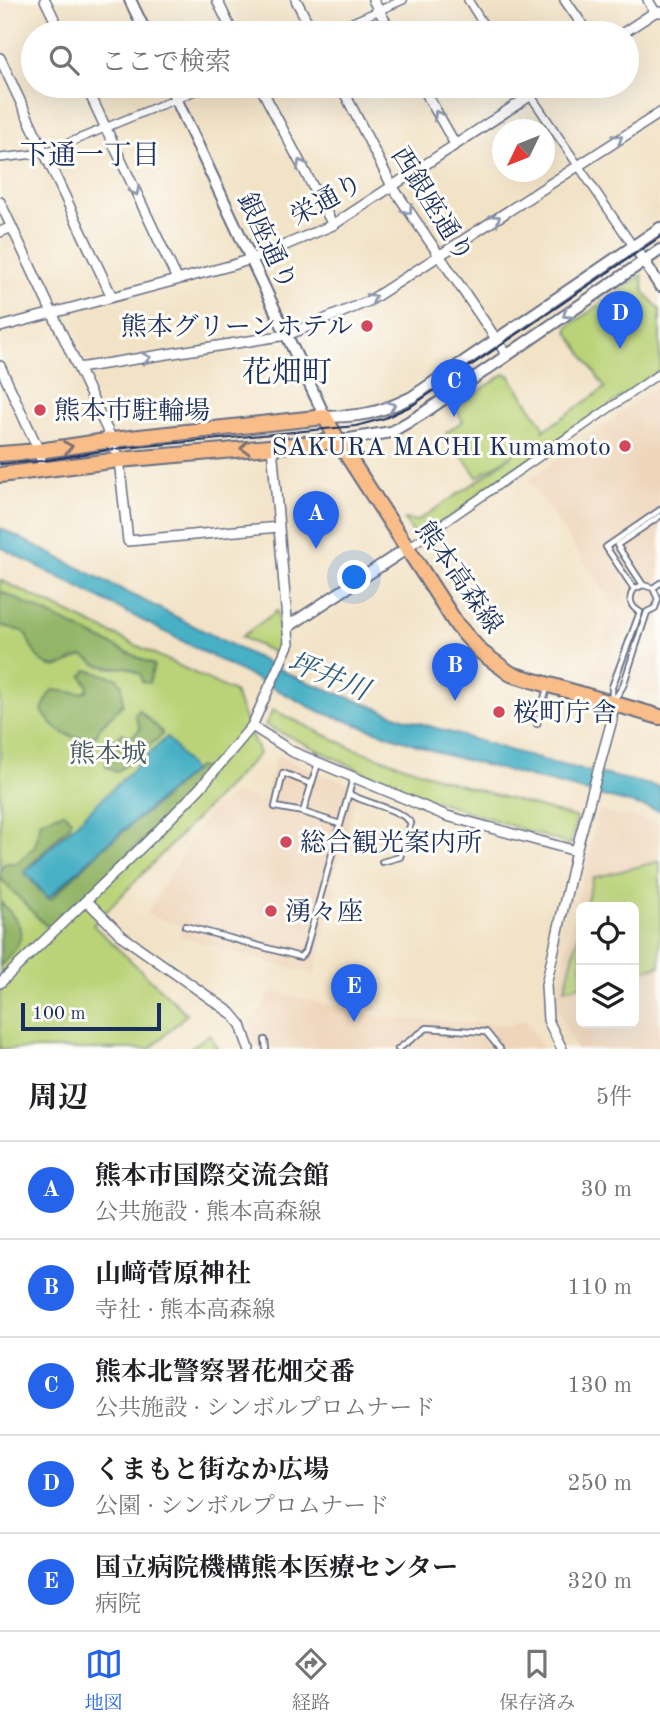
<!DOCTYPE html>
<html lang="ja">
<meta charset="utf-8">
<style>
:root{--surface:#fff;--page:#f6f6f6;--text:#202124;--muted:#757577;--line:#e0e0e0;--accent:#2563eb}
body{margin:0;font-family:"Old Standard TT","Noto Serif JP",serif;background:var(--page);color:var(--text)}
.controls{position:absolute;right:21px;bottom:21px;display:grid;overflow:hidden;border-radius:10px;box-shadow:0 7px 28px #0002}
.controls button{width:63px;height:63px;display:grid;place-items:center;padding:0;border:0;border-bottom:2px solid var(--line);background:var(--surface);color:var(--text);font:35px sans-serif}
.compass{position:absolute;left:492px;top:119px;width:63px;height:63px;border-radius:50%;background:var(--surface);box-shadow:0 7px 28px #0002;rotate:227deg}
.scale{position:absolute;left:21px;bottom:18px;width:140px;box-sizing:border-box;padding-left:7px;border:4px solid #1b2f5e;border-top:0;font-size:19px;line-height:24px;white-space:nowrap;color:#1b2f5e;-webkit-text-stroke:5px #fdfcf7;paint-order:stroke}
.you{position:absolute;left:355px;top:578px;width:24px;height:24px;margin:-18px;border:5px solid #fff;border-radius:50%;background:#1a73e8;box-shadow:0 0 0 10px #1a73e833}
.badge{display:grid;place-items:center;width:46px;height:46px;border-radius:50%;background:var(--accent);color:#fff;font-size:23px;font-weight:700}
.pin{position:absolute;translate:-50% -58px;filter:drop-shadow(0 2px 4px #0008)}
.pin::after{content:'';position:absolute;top:37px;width:24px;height:21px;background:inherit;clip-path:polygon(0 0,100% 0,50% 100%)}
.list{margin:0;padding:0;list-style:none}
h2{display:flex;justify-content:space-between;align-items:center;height:91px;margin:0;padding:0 28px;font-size:30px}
h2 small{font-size:23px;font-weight:400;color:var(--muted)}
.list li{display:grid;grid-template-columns:46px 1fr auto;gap:21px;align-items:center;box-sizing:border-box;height:98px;padding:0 28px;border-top:2px solid var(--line)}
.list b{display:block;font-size:26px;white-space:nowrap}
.list p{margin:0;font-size:23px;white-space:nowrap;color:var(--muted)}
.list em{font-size:23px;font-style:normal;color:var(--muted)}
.icon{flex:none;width:38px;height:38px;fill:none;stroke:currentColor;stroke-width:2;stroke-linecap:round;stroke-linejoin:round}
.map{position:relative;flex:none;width:660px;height:1049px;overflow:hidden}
.search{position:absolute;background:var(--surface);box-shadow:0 7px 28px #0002;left:21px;right:21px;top:21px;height:77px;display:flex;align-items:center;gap:18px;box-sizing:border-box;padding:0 24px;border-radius:38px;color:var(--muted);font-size:26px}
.sheet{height:581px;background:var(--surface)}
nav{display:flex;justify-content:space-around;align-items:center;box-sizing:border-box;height:98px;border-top:2px solid var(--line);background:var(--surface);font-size:19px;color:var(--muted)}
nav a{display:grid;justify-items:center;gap:4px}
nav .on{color:var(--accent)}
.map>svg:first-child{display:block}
.built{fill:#efd6bb;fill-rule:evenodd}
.green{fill:#bad378;stroke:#6a816b;stroke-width:2}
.forest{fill:#93b568;stroke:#577263;stroke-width:2}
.water{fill:#46b0c5;stroke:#307092;stroke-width:2}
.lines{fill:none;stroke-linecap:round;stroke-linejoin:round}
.service-casing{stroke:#666e83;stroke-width:8}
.pedestrian-casing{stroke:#666e83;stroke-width:10}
.minor-casing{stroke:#666e83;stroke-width:12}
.tertiary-casing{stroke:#666e83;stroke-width:14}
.primary-casing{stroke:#666e83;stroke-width:18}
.service{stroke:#fff;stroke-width:4.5}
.pedestrian{stroke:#fff;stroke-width:7}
.minor{stroke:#fff;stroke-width:9}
.tertiary{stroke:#fff;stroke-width:10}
.primary{stroke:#f8bd89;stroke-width:14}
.tram{stroke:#1b2f5e;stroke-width:2}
.oneway{stroke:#8d97ae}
.oneway2{stroke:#7e6f71}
.poi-dot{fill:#d1495b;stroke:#fdfcf7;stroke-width:2.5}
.labels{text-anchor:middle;stroke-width:6;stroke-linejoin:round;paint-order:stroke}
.street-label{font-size:26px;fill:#1b2f5e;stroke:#fdfcf7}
.poi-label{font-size:26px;fill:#1b2f5e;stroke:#fdfcf7;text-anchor:start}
.park-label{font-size:26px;fill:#435864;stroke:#fdfcf7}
.neighbourhood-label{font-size:28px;fill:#1b2f5e;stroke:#fdfcf7}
.water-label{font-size:28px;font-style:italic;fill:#2a5c82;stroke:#fdfcf7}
.quarter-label{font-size:30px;fill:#1b2f5e;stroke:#fdfcf7}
</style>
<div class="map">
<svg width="660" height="1049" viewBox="0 0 660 1049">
<rect width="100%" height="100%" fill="#fdfcf7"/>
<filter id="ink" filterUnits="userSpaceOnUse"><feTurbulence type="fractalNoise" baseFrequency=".0143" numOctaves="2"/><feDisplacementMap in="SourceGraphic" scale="14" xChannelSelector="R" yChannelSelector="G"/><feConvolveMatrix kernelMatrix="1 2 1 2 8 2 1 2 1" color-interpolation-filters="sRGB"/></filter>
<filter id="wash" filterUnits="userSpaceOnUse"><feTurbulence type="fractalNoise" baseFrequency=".00686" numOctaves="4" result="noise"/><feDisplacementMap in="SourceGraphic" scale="28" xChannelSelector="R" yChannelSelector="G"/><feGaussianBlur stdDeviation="1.57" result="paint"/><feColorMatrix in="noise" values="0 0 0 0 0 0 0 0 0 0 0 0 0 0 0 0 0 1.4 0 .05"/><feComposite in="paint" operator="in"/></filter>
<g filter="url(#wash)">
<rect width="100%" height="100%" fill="#f2e3c7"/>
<path class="built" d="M660 384V698L591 674 615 608 529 480Z
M276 756 360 788 330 885 336 887 315 975 179 936 181 926 146 914 207 814 233 793 265 801Z
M598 811 660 823V1049H576L558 1007 559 982ZM581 907H634V1023H581Z
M272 991 379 1017 511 1025 524 1019 544 1049H255L250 1024Z"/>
<path class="green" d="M642 275 644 292 660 310V370L418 540 404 519 417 521 479 480 515 453 477 477 446 433 463 421 455 408 504 374 509 375 544 427 543 431 605 388 568 332V327Z
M0 580 234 692 259 754 93 925 187 1014 150 1049H0Z
M277 611 282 646 279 655 241 637Z
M273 710 352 748 454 783 577 818 570 845 400 789 265 725Z
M660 861V966L634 973V907H585L593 878Z
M581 924V985L565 989Z
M210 1034 217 1049H189Z"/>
<path class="forest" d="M0 591 154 665 149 683 142 682 141 675 127 667 113 668 98 665 84 656C75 658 70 662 63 665 41 673 31 648 25 632L0 625Z
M87 670 117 678 122 685 123 704 100 727 96 736C73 742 53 732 42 710L49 694 53 690 80 693 87 691 88 686 82 676Z
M139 710 162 732V735L122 768 116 772 106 766 109 747 122 733 131 737 140 729 135 714Z
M199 767 205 770 206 776 197 786 68 915 60 913 58 922 52 927 45 925 0 878V870L5 863H17L35 846 41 821 64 812 71 820 70 825 24 872 48 899H51L103 848 158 803 196 768Z
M0 902C28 929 27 939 0 966Z"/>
<path class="water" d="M0 528 297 678 406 719 549 762 660 787V811L446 755 318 711 0 547Z
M167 737 193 771 102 848 48 898 25 872Z"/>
</g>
<g filter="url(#ink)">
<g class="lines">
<defs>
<path id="service" d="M653 588 660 583
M634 589 606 547 660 510
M640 612C630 607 628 598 634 589L643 585
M612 702V687L640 612
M613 702 623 686 647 612 655 608 658 599 653 588 643 585 617 545 660 516
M537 724 547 688
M311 784 283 773 275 807 303 812 340 824
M349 794C365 803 401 809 411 823L400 857 382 862
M303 812 318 763
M185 926 300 957 305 952 353 778
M265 1040 266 1049
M398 1049 427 1028 486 1032 500 1049"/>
<path id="pedestrian" d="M468 0 489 33
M327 33 403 0
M524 86 631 243
M0 158 44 153 207 86
M409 547 660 373"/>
<path id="minor" d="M45 0 61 33
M217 0 233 33
M296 0 313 33
M373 0 392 33
M565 0 588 33
M648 0 655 12
M623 33 655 12H660
M0 58 112 297
M86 86 177 279
M260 86 333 225
M341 86 392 186 507 355
M422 86 455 144
M0 202 112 440 119 460 128 541 279 527
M0 232 12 227
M0 327 233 265 259 256 333 225 545 86
M0 366 39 451 43 470
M79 368 287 335 369 301 660 113
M252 726 293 752 447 816 576 851
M87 901 122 936 231 1013 241 1025 249 1049
M0 983 148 841 200 788 252 726 289 643 272 446
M562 1049 548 1020 546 985 576 851 612 720V703"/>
<path id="tertiary" d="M130 0 146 33
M170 86 325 417C363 416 377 414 412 397L660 228
M640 255 660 286
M338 441 391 432 422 414 660 250
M289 626 409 547"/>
<path id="primary" d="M0 454 39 451 112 440 325 417 338 441 457 625 481 652 511 674 660 717
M0 475 119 460 338 441"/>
</defs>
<use href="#service" class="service-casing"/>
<use href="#pedestrian" class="pedestrian-casing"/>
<use href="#minor" class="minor-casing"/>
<use href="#tertiary" class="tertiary-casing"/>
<use href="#primary" class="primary-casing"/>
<use href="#service" class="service"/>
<use href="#pedestrian" class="pedestrian"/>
<use href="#minor" class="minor"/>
<use href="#tertiary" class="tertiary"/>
<use href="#primary" class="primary"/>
<path class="tram" d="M0 464 41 461 115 449 356 426 385 418 413 405 660 237"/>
</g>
<defs><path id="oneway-chevron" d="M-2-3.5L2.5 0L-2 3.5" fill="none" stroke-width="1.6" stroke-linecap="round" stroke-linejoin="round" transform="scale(1.75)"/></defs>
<g class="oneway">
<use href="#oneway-chevron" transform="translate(438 115) rotate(-120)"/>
<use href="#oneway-chevron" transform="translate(618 139) rotate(-32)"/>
<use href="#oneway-chevron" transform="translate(301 164) rotate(-118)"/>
<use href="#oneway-chevron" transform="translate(135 191) rotate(64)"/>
<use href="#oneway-chevron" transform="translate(408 210) rotate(56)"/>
<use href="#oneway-chevron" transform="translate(496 219) rotate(-34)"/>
<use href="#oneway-chevron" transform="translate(372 298) rotate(-29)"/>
<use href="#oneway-chevron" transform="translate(567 314) rotate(147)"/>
<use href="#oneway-chevron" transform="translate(146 358) rotate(-9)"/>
<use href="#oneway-chevron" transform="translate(391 406) rotate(-22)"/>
</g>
<g class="oneway2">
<use href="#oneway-chevron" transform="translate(68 447) rotate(-9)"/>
<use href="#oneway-chevron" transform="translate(245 448) rotate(175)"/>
</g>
</g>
<g class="poi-dot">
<circle cx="367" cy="326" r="7"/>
<circle cx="40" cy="410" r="7"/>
<circle cx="625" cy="446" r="7"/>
<circle cx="499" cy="712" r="7"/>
<circle cx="286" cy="842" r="7"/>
<circle cx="271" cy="911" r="7"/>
</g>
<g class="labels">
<g class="street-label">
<text transform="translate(326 199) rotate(-29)" y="9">栄通り</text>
<text transform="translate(433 204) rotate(58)" y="9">西銀座通り</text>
<text transform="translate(268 241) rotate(65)" y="9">銀座通り</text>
<text transform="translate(460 577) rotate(55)" y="9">熊本高森線</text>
</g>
<g class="poi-label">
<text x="353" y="335" text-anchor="end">熊本グリーンホテル</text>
<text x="54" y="419">熊本市駐輪場</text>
<text x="611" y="455" text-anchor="end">SAKURA MACHI Kumamoto</text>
<text x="513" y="721">桜町庁舎</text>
<text x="300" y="851">総合観光案内所</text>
<text x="285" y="920">湧々座</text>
</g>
<g class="park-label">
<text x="108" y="762">熊本城</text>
</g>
<g class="neighbourhood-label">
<text x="90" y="164">下通一丁目</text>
</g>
<g class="water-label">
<text transform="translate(329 675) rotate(22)" y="10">坪井川</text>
</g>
<g class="quarter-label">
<text x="287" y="382">花畑町</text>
</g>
</g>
</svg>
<div class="controls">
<button><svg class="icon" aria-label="locate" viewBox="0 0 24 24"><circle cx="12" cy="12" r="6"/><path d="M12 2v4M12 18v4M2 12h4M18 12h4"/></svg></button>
<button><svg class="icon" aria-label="layers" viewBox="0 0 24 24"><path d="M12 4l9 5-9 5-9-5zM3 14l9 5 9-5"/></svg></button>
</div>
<svg class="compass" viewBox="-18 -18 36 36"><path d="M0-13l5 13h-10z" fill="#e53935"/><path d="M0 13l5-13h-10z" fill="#757577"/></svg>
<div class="scale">100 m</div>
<div class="you"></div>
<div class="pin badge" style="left:316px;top:549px">A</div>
<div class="pin badge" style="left:455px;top:701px">B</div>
<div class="pin badge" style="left:454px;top:417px">C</div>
<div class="pin badge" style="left:620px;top:349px">D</div>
<div class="pin badge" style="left:354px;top:1022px">E</div>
<div class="search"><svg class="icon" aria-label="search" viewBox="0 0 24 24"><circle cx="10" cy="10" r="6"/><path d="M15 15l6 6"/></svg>ここで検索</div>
</div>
<section class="sheet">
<h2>周辺<small>5件</small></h2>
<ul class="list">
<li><span class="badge">A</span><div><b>熊本市国際交流会館</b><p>公共施設 · 熊本高森線</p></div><em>30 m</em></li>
<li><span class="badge">B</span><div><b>山﨑菅原神社</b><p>寺社 · 熊本高森線</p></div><em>110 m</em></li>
<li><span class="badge">C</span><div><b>熊本北警察署花畑交番</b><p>公共施設 · シンボルプロムナード</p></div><em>130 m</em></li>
<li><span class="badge">D</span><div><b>くまもと街なか広場</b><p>公園 · シンボルプロムナード</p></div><em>250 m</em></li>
<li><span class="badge">E</span><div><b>国立病院機構熊本医療センター</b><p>病院</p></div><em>320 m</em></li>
</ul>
</section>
<nav>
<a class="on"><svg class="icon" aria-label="map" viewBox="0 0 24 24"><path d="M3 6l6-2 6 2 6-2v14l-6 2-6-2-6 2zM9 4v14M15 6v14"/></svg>地図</a>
<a><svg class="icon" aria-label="directions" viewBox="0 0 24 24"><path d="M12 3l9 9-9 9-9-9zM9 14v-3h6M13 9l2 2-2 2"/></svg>経路</a>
<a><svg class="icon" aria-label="saved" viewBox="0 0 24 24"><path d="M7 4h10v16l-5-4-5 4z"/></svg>保存済み</a>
</nav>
